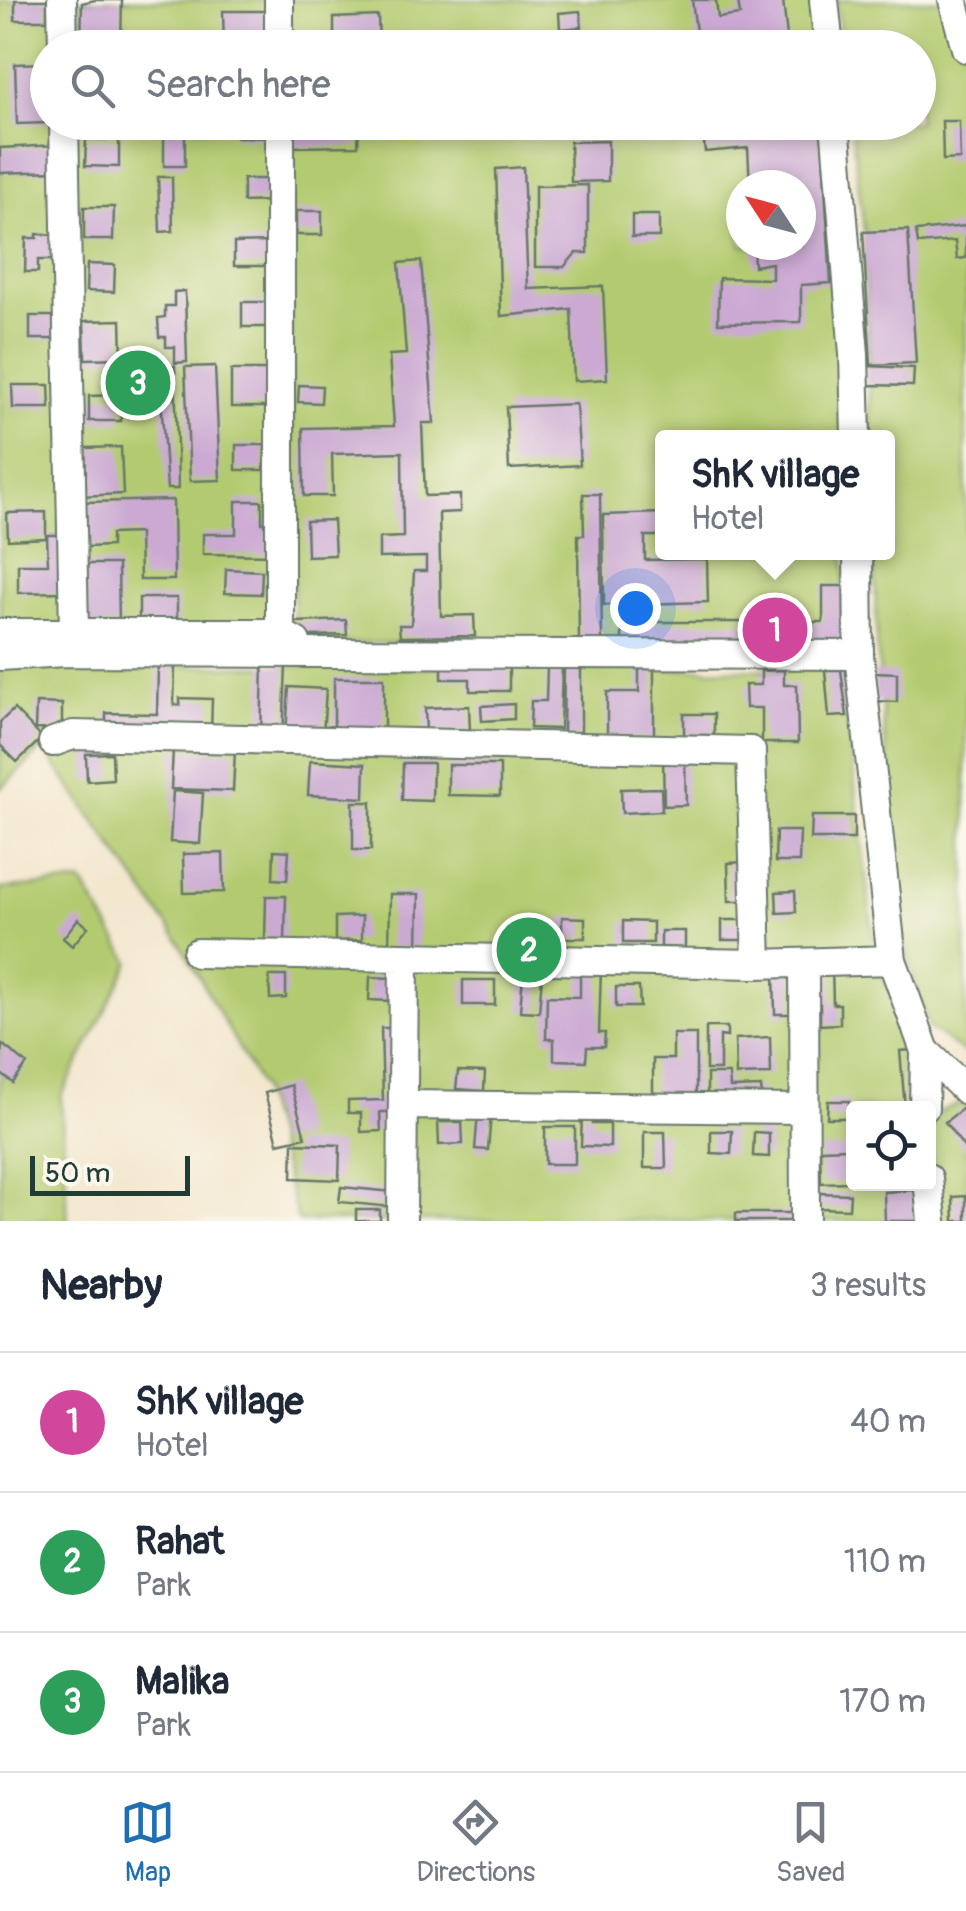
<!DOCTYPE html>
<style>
:root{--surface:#fff;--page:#f2f2f3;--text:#1f2937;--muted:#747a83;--line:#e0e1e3;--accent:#1f6fb2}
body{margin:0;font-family:Pangolin,sans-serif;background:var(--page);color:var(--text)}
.controls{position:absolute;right:30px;bottom:30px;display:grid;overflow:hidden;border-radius:10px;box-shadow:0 5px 15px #0003}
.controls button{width:90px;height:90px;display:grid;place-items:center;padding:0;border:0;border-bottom:2px solid var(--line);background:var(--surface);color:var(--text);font:50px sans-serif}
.compass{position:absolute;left:726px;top:170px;width:90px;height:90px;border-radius:50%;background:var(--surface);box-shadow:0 5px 15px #0003;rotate:306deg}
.scale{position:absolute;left:30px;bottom:25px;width:160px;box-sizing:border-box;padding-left:10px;border:5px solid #1f3d34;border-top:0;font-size:28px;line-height:35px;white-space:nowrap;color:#1f3d34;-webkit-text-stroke:8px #fbf7ec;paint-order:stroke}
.you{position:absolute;left:635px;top:608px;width:35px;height:35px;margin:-25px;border:8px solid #fff;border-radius:50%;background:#1a73e8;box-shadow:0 0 0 15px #1a73e833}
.badge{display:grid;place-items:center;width:65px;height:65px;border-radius:50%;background:var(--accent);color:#fff;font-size:32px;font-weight:700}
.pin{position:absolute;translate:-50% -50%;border:5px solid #fff;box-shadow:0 2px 10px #0006}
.popup{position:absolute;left:655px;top:430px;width:240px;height:130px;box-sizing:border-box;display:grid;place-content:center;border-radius:10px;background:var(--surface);filter:drop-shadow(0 2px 8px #0005);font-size:32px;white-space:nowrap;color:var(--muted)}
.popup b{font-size:38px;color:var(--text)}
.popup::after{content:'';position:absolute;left:50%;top:100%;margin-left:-20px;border:20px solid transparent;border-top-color:var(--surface)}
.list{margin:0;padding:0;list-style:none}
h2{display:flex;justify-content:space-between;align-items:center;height:130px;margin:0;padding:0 40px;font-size:42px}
h2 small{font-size:32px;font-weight:400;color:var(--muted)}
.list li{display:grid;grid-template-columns:65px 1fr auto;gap:30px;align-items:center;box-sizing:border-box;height:140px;padding:0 40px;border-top:2px solid var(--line)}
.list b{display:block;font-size:38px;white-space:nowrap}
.list p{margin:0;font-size:32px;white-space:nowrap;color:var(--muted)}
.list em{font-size:32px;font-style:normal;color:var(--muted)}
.icon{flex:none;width:55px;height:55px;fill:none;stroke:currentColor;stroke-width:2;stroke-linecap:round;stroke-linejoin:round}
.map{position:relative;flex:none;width:966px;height:1221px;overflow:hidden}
.search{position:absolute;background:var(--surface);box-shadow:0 5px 15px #0003;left:30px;right:30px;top:30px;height:110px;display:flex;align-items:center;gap:25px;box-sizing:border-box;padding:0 35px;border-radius:55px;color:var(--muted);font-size:38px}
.sheet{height:550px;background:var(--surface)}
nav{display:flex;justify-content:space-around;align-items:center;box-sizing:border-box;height:140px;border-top:2px solid var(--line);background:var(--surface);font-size:28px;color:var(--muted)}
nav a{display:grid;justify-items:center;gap:5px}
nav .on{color:var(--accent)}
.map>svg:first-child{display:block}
.green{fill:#b3cb70;stroke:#698452;stroke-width:2.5;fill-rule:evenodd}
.building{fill:#cba9d3}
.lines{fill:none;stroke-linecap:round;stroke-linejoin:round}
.minor-casing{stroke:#69786a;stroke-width:32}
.minor{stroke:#fff;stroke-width:28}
</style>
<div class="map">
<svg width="966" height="1221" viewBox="0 0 966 1221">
<rect width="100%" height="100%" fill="#fbf7ec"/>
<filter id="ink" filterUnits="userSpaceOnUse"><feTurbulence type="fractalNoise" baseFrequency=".01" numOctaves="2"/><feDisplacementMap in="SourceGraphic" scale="20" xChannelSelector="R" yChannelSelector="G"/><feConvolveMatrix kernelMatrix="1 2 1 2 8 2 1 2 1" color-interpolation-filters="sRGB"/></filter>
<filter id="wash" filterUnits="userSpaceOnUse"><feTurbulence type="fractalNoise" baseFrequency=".0048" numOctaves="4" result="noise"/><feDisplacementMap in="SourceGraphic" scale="40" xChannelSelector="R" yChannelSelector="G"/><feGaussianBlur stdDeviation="2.25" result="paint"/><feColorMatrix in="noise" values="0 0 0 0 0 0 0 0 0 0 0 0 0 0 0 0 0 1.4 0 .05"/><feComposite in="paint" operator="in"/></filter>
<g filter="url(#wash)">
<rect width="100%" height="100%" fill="#f3e7ce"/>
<path class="green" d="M0 0H278V47L48 48V122L277 123 273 645 0 649Z
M288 0H812L817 47H289Z
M836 0H966V1054L929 1028 901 933 877 644 874 553 888 552V438L871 437 864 230 851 123 918 122V48L842 47Z
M289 123H824L838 258 843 437 662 438V552L844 553V642L313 643 294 634ZM741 185H801V245H741Z
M0 665 841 670 876 958 911 1050 916 1108H854V1184H922L923 1221H298L261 1088 179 941 43 748 0 789Z
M82 882 130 962 61 1097 68 1221H0V889Z
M966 1101V1221H937L928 1116Z"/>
<g id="blocks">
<path class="building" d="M15 0H47V20H15Z
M95 0H122L121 43 81 42 82 3Z
M692 0H716L718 18 740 15 738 0H783L788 46 698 48Z
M223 11H270V48H224Z
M580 11 582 27 560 29 559 13Z
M378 16 379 48H334V18Z
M325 36 326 48H302L301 37Z
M47 63 48 123 17 124 15 64Z
M942 121H959L960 159 943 160Z
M164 122H185V166H164Z
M236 122H266L265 138 236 137Z
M702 122H821L831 283 801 285V322L718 323 719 278 772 279V263L754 266 753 245H801V185H750L748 148 705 152Z
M359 126 358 146 292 147V127Z
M86 139 119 140V167L85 166Z
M608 141V181L571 182 570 142Z
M56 145 57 171 0 173V148Z
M523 167 528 289 603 286 607 379 574 381 571 309 501 316 496 169Z
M158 177H172L173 231 160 232Z
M243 179H269V201L243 202Z
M588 185V253H576L564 267H535V186Z
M84 207H114L113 240H84Z
M296 211H322V235H296Z
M632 215H659V237H632Z
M966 226V258L957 259 955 241 918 244 916 231Z
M908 230 916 363 871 365 863 232Z
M37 234 54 235V260H38V272H25L26 238H37Z
M268 242V266H234V243Z
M421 261 434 423H422L425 496 460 495V512L439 513 441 616 474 615 475 636 400 637 399 625H411L414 571H426V557L379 558V538L403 537 402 452 332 454 333 496H304L303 428 394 426 389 355 406 354 399 263Z
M87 264 115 265 114 292 86 291Z
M185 291 187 362 175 363V347H166V337H159L158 318 165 317V306H174V292Z
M242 302H267V327H242Z
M30 316H56V339H30Z
M121 320 122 358 85 359 84 321Z
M175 366 178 489H167L159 367Z
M215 366 220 480 190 481 185 367Z
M866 366 914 368 913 386 865 385Z
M231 370H266V407H231Z
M12 385H49L50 408H13Z
M299 385 322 386 321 403 298 402Z
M121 395V421H89V396Z
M576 404 580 465 509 469 506 407Z
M236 445H265L264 470H236Z
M121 447 123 494 80 496V488H86L85 448Z
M583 494H600L602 640H579L578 535H584Z
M173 500 174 580H140L139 533 111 534V546L86 547 85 502Z
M236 501H262V523H273L272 555 203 554V534H236Z
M46 512V538L8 540 7 513Z
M662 513V536H645V560L707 559 708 602 604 605 603 515Z
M333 520 335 555 307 556 306 521Z
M47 535H62L63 592 18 593V564H48Z
M83 564H118L119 625 83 626Z
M226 569 262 571 261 594 225 593Z
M823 586H844V642H622V622H823Z
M139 598H177V627H139Z
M346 620 347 635 310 636 296 626V622Z
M263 665 286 666 283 739 261 738Z
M442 665H509V691H470V679H442Z
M158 666H175L174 705H180V698L212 699 211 735 106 731V713L157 714Z
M564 666H581V737H563Z
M547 667H562L560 729 530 728 531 701H546Z
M639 669H654V738H607V692H639Z
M784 670V685H797L798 743H762V708H746L745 685H761V671Z
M825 670H841L847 716 829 717Z
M874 672 897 673V702L874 701Z
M334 678H384V732H334Z
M289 687 326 689 323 737 286 735Z
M36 703 62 704V730L35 729Z
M514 704V719L482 721 481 706Z
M469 706 470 731 426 733 425 708Z
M14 709 42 738 17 762 0 745V722Z
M684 714H714V735H684Z
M173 749 235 751 233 791 171 789Z
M112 753 113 779 87 781 86 754Z
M663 758H685L686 805 664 806Z
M310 761 365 764 364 798 308 795Z
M403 763H433L432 801 402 800Z
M448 765H500V796L448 795Z
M661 788 662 811 622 813 621 789Z
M173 791 203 793 200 844 170 842Z
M353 802H371V850H353Z
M812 816H854V839H811Z
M776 831H800L799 862H775Z
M274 850 289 851 287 880 273 879Z
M223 853 224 892 184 893 183 854Z
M747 862 748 901H729L728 863Z
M795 891 796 912 777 913 776 892Z
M390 894H419L418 948H389Z
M266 896H286L285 940H265Z
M362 916V940L335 941V917Z
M562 917 585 918V938H562Z
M78 919 88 927 72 946 63 938Z
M722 920H744V940H722Z
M623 921 653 922V943H623Z
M661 931H685V948L661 947Z
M580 967 601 968 599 1033H605L604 1047H587L586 1061 554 1060V1039H546L547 996 580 997Z
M813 968H832L833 1004H840V1024L820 1025V1004H814Z
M774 971H792V1014H775Z
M523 975 542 976 539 1012 520 1011Z
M269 976H286V998L270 999Z
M370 977 392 978 390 1001 369 1000Z
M463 980H495V1005H463Z
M616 987H639L640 1007H616Z
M706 1027H727V1037L720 1036V1070H706Z
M381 1028H398L393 1112H380L381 1131 361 1132V1113H348V1101L383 1100Z
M673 1034H696V1094H653V1059H673Z
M770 1037 771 1074 736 1075 735 1039Z
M2 1044 27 1064 13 1083 0 1073Z
M911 1050 916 1108H905L900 1051Z
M458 1071 485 1072 484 1091 456 1089Z
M707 1074H729L730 1088 761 1087 762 1101 707 1102Z
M291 1085 305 1137 278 1143 265 1093Z
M828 1101H849V1118H827Z
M966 1106V1150L945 1122Z
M582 1112 592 1113V1124H610V1147L581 1146Z
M478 1113 491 1114 488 1150 475 1149Z
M438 1122H462L463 1144 439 1145Z
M545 1127H575V1164H545Z
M711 1131H732L731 1154 711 1153Z
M644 1132H665L666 1168H644Z
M754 1132 769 1133V1157L753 1156Z
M293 1143 340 1145 339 1180 292 1178Z
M848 1148 849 1182 821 1183 820 1149Z
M341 1187 393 1192 392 1207 339 1202Z
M916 1190 918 1221H885L884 1192Z
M818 1193 850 1194 849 1209 818 1208Z
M966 1196V1221H954L953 1197Z
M356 1210H380V1221H356Z
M736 1213H797V1221H736Z"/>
</g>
</g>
<g filter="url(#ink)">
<use href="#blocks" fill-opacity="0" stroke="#69786a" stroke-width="2.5"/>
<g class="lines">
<defs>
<path id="minor" d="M62 0 63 48
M279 0V48
M824 0 829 48
M953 0 966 48
M64 122 74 631 65 652
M280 122V633
M835 122 854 354 856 438
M858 552 859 655 892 960 925 1051 966 1090
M0 633H280L296 642
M0 656 65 652 859 655
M53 742 73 735 751 751 757 964
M197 953 757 964 892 960
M804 963 805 1221
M403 1105 803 1109
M924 1108 925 1051
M928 1178 932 1221
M402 1221 404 958"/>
</defs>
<use href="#minor" class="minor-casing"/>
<use href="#minor" class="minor"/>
</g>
</g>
</svg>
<div class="controls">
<button><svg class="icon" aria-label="locate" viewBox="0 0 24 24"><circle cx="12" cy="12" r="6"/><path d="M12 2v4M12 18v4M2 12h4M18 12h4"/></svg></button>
</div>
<svg class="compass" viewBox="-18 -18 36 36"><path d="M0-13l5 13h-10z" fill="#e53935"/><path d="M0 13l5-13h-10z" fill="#747a83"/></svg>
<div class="scale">50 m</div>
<div class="you"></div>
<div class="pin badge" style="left:775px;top:630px;background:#d1479c">1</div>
<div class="popup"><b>ShK village</b>Hotel</div>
<div class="pin badge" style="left:529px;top:950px;background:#2e9e5b">2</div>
<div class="pin badge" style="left:138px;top:383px;background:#2e9e5b">3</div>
<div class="search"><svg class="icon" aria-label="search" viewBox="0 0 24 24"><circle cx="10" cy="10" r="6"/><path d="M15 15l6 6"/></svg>Search here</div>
</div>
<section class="sheet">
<h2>Nearby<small>3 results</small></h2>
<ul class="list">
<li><span class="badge" style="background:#d1479c">1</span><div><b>ShK village</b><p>Hotel</p></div><em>40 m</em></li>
<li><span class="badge" style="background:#2e9e5b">2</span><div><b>Rahat</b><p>Park</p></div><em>110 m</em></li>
<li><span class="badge" style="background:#2e9e5b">3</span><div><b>Malika</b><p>Park</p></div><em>170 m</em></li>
</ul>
</section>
<nav>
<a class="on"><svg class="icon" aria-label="map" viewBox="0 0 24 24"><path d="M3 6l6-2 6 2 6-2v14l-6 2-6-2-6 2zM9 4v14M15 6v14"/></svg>Map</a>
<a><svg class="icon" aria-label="directions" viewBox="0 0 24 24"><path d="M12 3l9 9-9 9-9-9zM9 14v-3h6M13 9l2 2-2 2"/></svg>Directions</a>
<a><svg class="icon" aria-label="saved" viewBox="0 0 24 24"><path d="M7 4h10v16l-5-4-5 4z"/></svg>Saved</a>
</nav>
